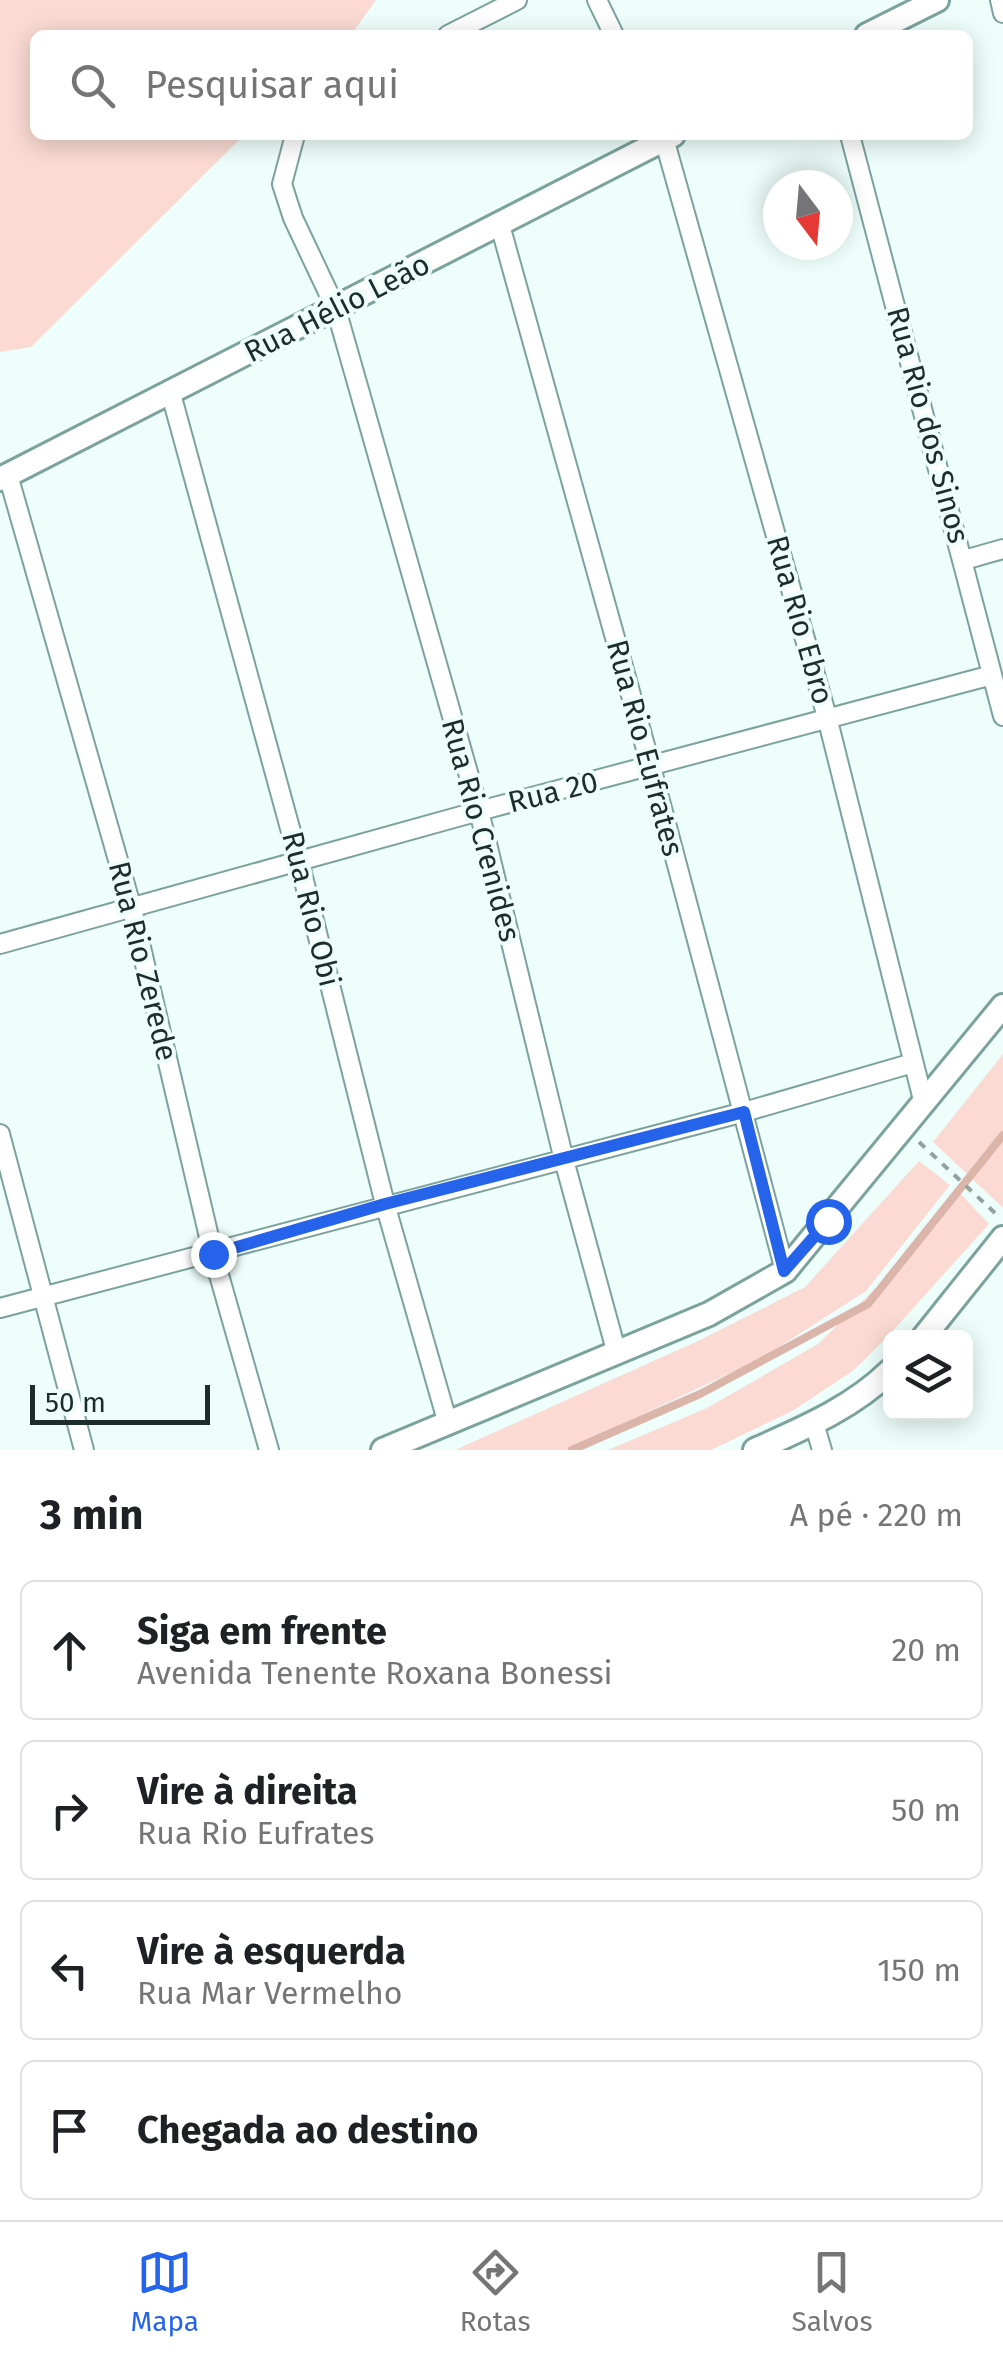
<!DOCTYPE html>
<html lang="pt">
<meta charset="utf-8">
<style>
:root{--surface:#fff;--page:#f6f6f6;--text:#202124;--muted:#757577;--line:#e0e0e0;--accent:#2563eb}
body{margin:0;font-family:"Fira Sans",sans-serif;background:var(--page);color:var(--text)}
.controls{position:absolute;right:30px;bottom:30px;display:grid;overflow:hidden;border-radius:15px;box-shadow:0 5px 25px #0003}
.controls button{width:90px;height:90px;display:grid;place-items:center;padding:0;border:0;border-bottom:2px solid var(--line);background:var(--surface);color:var(--text);font:50px sans-serif}
.compass{position:absolute;left:763px;top:170px;width:90px;height:90px;border-radius:50%;background:var(--surface);box-shadow:0 5px 25px #0003;rotate:164deg}
.scale{position:absolute;left:30px;bottom:25px;width:180px;box-sizing:border-box;padding-left:10px;border:5px solid #1d2d2b;border-top:0;font-size:28px;line-height:35px;white-space:nowrap;color:#1d2d2b;-webkit-text-stroke:8px #eefefb;paint-order:stroke}
.stop{position:absolute;width:30px;height:30px;margin:-22px;border:8px solid #2563eb;border-radius:50%;background:#fff}
.stop.end{background:#2563eb;border-color:#fff;box-shadow:0 2px 10px #0008}
.list{margin:0;padding:0;list-style:none}
h2{display:flex;justify-content:space-between;align-items:center;height:130px;margin:0;padding:0 40px;font-size:42px}
h2 small{font-size:32px;font-weight:400;color:var(--muted)}
.list li{display:grid;grid-template-columns:65px 1fr auto;gap:30px;align-items:center;box-sizing:border-box;height:140px;margin:0 20px 20px;padding:0 20px;border:2px solid var(--line);border-radius:15px}
.list b{display:block;font-size:38px;white-space:nowrap}
.list p{margin:0;font-size:32px;white-space:nowrap;color:var(--muted)}
.list em{font-size:32px;font-style:normal;color:var(--muted)}
.icon{flex:none;width:55px;height:55px;fill:none;stroke:currentColor;stroke-width:2;stroke-linecap:round;stroke-linejoin:round}
.map{position:relative;flex:none;width:1003px;height:1450px;overflow:hidden}
.search{position:absolute;background:var(--surface);box-shadow:0 5px 25px #0003;left:30px;right:30px;top:30px;height:110px;display:flex;align-items:center;gap:25px;box-sizing:border-box;padding:0 35px;border-radius:15px;color:var(--muted);font-size:38px}
.sheet{height:770px;background:var(--surface)}
nav{display:flex;justify-content:space-around;align-items:center;box-sizing:border-box;height:140px;border-top:2px solid var(--line);background:var(--surface);font-size:28px;color:var(--muted)}
nav a{display:grid;justify-items:center;gap:5px}
nav .on{color:var(--accent)}
.map>svg:first-child{display:block}
.green{fill:#fadad2}
.lines{fill:none;stroke-linecap:round;stroke-linejoin:round}
.stream{stroke:#dbb4aa;stroke-width:8}
.minor-casing{stroke:#7ba39c;stroke-width:22}
.tertiary-casing{stroke:#7ba39c;stroke-width:28}
.path{stroke:#92a2a0;stroke-width:4;stroke-dasharray:8 8;stroke-linecap:butt}
.minor{stroke:#fff;stroke-width:18}
.tertiary{stroke:#fff;stroke-width:22}
.route{stroke:#2563eb;stroke-width:12}
.labels{text-anchor:middle;stroke-width:8;stroke-linejoin:round;paint-order:stroke}
.street-label{font-size:30px;fill:#1d2d2b;stroke:#eefefb}
</style>
<div class="map">
<svg width="1003" height="1450" viewBox="0 0 1003 1450">
<rect width="100%" height="100%" fill="#eefefb"/>
<path class="green" d="M0 0H376L351 35H35V135H244L31 347 0 352Z
M1003 1054V1208L933 1142Z
M919 1161 950 1185 866 1291 762 1358 567 1450H455L698 1341 805 1287Z
M958 1191 989 1224 890 1334 854 1370 794 1410 711 1450H608L707 1408 818 1344 885 1279Z"/>
<g class="lines">
<path class="stream" d="M572 1450 700 1394 868 1304 1003 1135"/>
<defs>
<path id="minor" d="M597 0 614 35
M1000 0 1003 13
M448 35 517 0
M295 135 282 184 293 218 336 309 479 811 564 1160 617 1354
M663 135 827 717 924 1104
M850 135 1003 716
M500 225 651 767 785 1271
M171 394 299 861 385 1204 448 1424
M8 475 132 909 213 1254 269 1450
M964 560 1003 549
M0 944 479 811 992 675
M0 1134 84 1450
M0 1308 744 1112 913 1063
M814 1423 822 1450"/>
<path id="tertiary" d="M867 35 937 0
M0 479 673 135
M923 1338 1003 1238
M383 1450 709 1314 785 1271 1003 1006
M755 1450C804 1428 852 1408 890 1371"/>
</defs>
<use href="#minor" class="minor-casing"/>
<use href="#tertiary" class="tertiary-casing"/>
<path class="path" d="M919 1142 996 1214"/>
<use href="#minor" class="minor"/>
<use href="#tertiary" class="tertiary"/>
</g>
<g class="lines">
<path class="route" d="M213 1254 385 1204 744 1112 784 1271 828 1221"/>
</g>
<g class="labels">
<g class="street-label">
<text transform="translate(337 308) rotate(-27)" y="10">Rua Hélio Leão</text>
<text transform="translate(928 425) rotate(75)" y="10">Rua Rio dos Sinos</text>
<text transform="translate(800 620) rotate(74)" y="10">Rua Rio Ebro</text>
<text transform="translate(645 748) rotate(75)" y="10">Rua Rio Eufrates</text>
<text transform="translate(553 792) rotate(-14)" y="10">Rua 20</text>
<text transform="translate(481 830) rotate(75)" y="10">Rua Rio Crenides</text>
<text transform="translate(311 909) rotate(76)" y="10">Rua Rio Obi</text>
<text transform="translate(143 961) rotate(76)" y="10">Rua Rio Zerede</text>
</g>
</g>
</svg>
<div class="controls">
<button><svg class="icon" aria-label="layers" viewBox="0 0 24 24"><path d="M12 4l9 5-9 5-9-5zM3 14l9 5 9-5"/></svg></button>
</div>
<svg class="compass" viewBox="-18 -18 36 36"><path d="M0-13l5 13h-10z" fill="#e53935"/><path d="M0 13l5-13h-10z" fill="#757577"/></svg>
<div class="scale">50 m</div>
<div class="stop" style="left:828px;top:1221px"></div>
<div class="stop end" style="left:213px;top:1254px"></div>
<div class="search"><svg class="icon" aria-label="search" viewBox="0 0 24 24"><circle cx="10" cy="10" r="6"/><path d="M15 15l6 6"/></svg>Pesquisar aqui</div>
</div>
<section class="sheet">
<h2>3 min<small>A pé · 220 m</small></h2>
<ul class="list">
<li><svg class="icon" aria-label="ahead" viewBox="0 0 24 24"><path d="M12 20V5M6 11l6-6 6 6"/></svg><div><b>Siga em frente</b><p>Avenida Tenente Roxana Bonessi</p></div><em>20 m</em></li>
<li><svg class="icon" aria-label="right" viewBox="0 0 24 24"><path d="M7 20v-9h11M14 6l5 5-5 5"/></svg><div><b>Vire à direita</b><p>Rua Rio Eufrates</p></div><em>50 m</em></li>
<li><svg class="icon" aria-label="left" viewBox="0 0 24 24"><path d="M17 20v-9H6M10 6l-5 5 5 5"/></svg><div><b>Vire à esquerda</b><p>Rua Mar Vermelho</p></div><em>150 m</em></li>
<li><svg class="icon" aria-label="arrive" viewBox="0 0 24 24"><path d="M6 21V4h12l-3 4 3 4H6"/></svg><div><b>Chegada ao destino</b></div></li>
</ul>
</section>
<nav>
<a class="on"><svg class="icon" aria-label="map" viewBox="0 0 24 24"><path d="M3 6l6-2 6 2 6-2v14l-6 2-6-2-6 2zM9 4v14M15 6v14"/></svg>Mapa</a>
<a><svg class="icon" aria-label="directions" viewBox="0 0 24 24"><path d="M12 3l9 9-9 9-9-9zM9 14v-3h6M13 9l2 2-2 2"/></svg>Rotas</a>
<a><svg class="icon" aria-label="saved" viewBox="0 0 24 24"><path d="M7 4h10v16l-5-4-5 4z"/></svg>Salvos</a>
</nav>
